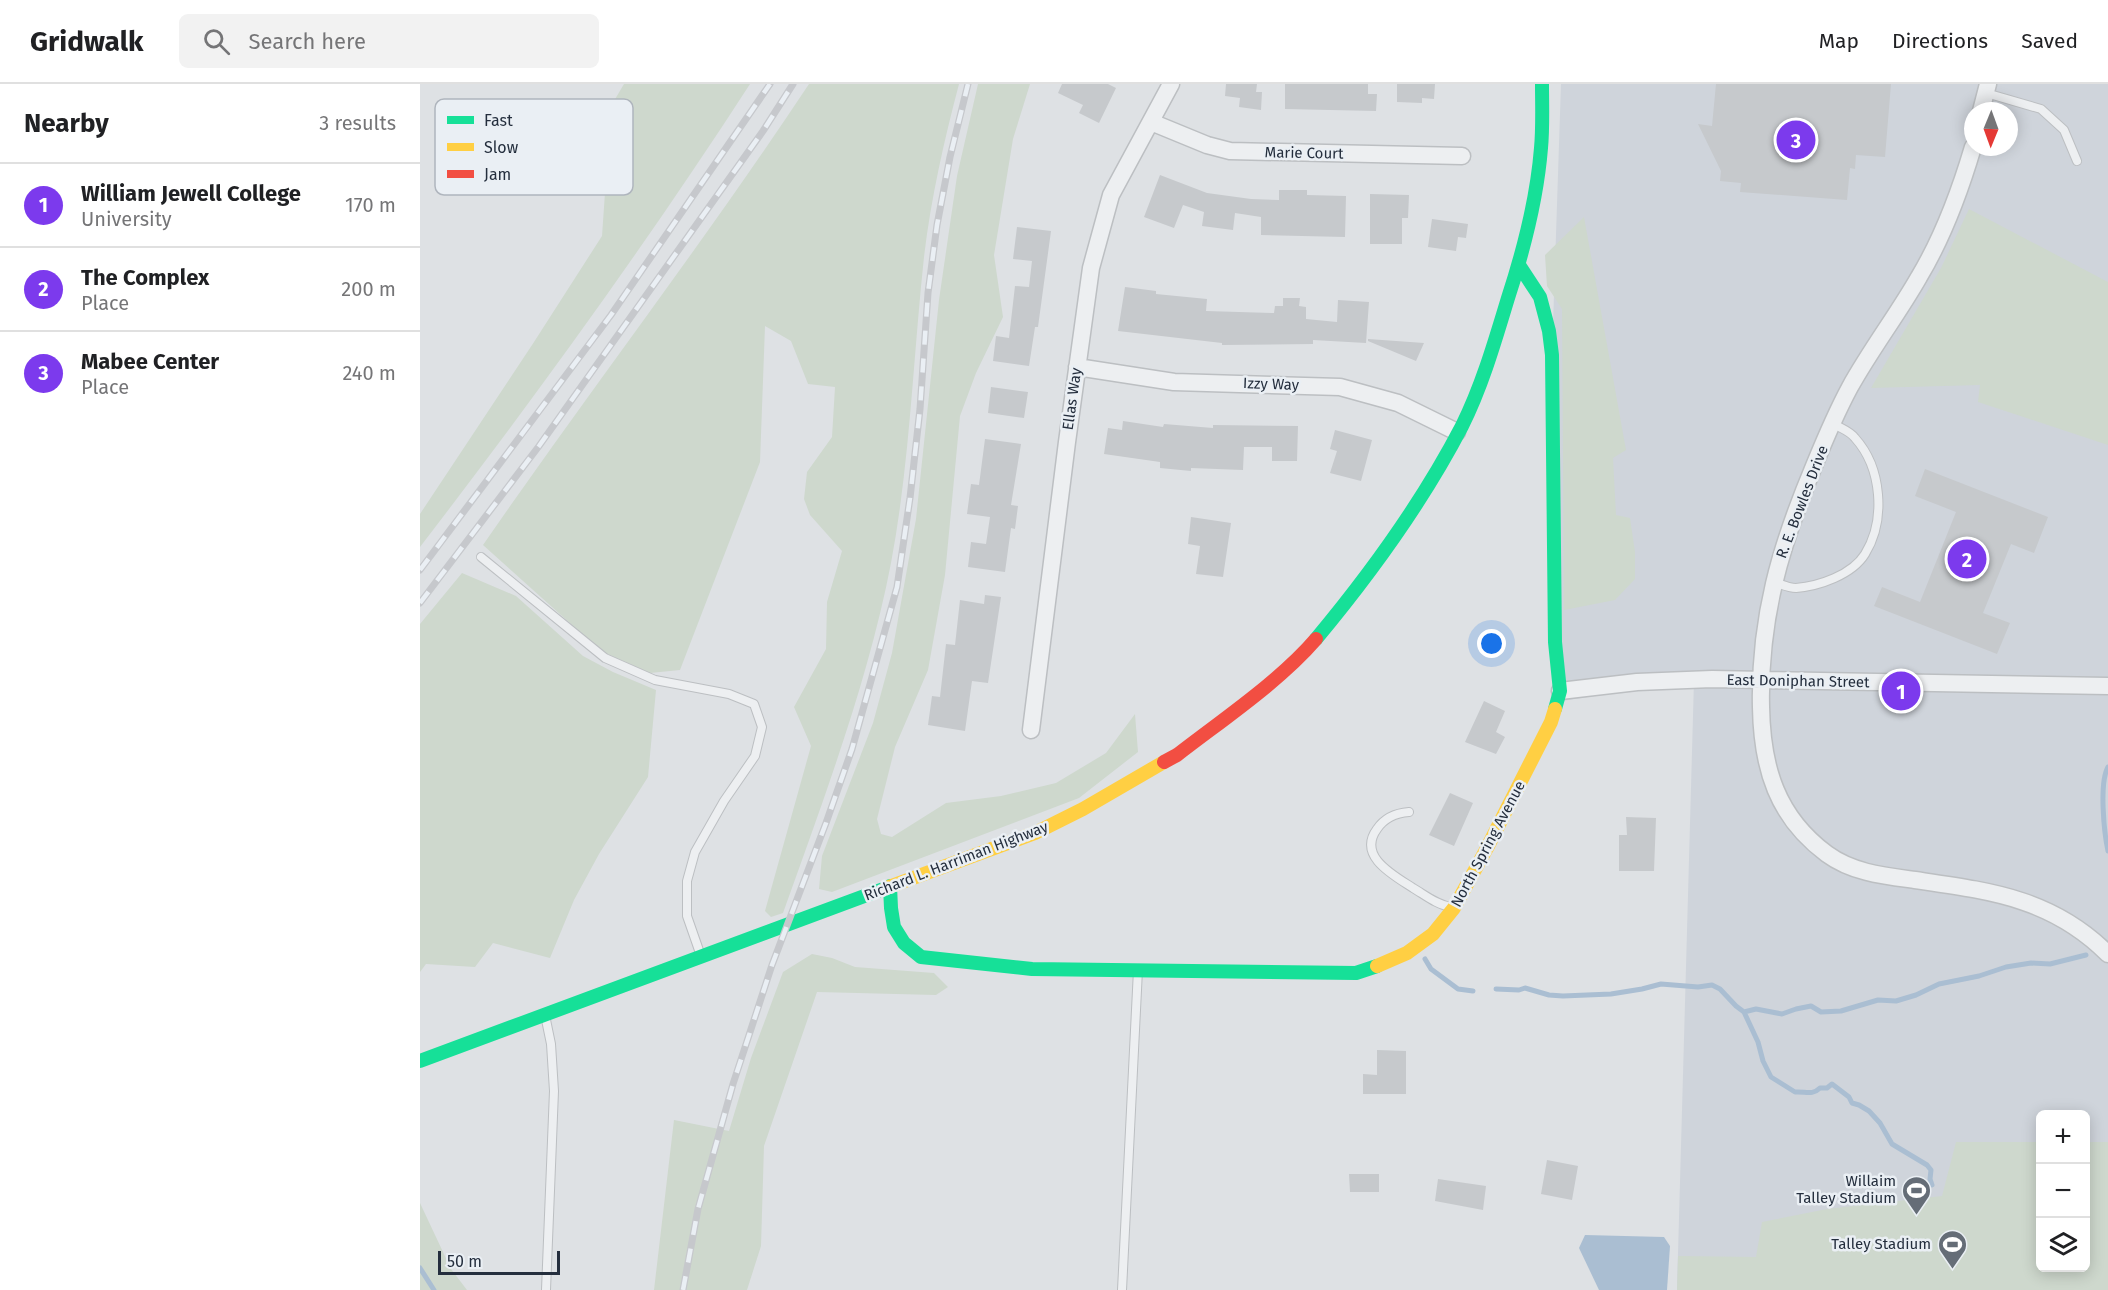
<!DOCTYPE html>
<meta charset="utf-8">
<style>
:root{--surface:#fff;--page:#f2f2f2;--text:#202124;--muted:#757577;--line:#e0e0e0;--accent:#7c3aed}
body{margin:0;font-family:"Fira Sans",sans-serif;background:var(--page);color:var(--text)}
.controls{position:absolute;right:18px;bottom:18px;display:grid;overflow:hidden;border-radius:9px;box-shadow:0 3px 15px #0003}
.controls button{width:54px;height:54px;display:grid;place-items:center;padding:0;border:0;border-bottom:2px solid var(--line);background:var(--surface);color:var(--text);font:30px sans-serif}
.compass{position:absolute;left:1544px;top:18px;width:54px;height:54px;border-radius:50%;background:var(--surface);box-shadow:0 3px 15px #0003;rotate:181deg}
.scale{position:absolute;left:18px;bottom:15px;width:122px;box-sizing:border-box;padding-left:6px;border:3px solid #242e3d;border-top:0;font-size:16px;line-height:21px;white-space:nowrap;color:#242e3d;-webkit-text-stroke:4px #eaeff4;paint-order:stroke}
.you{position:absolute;left:1072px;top:560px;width:21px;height:21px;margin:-15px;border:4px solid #fff;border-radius:50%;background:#1a73e8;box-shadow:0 0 0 9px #1a73e833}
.badge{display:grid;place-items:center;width:39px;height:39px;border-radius:50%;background:var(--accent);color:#fff;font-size:20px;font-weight:700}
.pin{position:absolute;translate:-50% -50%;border:3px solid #fff;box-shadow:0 2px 6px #0006}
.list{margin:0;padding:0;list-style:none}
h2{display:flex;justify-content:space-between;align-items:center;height:78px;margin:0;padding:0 24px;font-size:26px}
h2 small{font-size:20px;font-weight:400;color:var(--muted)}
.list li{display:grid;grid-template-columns:39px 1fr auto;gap:18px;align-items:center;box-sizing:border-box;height:84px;padding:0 24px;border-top:2px solid var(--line)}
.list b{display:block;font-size:22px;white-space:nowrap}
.list p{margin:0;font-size:20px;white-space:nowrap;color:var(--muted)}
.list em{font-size:20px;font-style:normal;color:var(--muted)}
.icon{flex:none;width:33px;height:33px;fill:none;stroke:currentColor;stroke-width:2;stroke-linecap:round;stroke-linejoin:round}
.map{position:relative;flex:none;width:1688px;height:1206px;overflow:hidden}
header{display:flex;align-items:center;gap:36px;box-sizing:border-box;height:84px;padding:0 30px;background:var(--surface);border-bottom:2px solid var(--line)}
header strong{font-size:28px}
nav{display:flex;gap:33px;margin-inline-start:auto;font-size:21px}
.search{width:420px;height:54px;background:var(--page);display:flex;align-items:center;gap:15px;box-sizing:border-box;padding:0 21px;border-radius:9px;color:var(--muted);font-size:22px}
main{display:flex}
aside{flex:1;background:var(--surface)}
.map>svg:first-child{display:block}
.built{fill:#cfd4db;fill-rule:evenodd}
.green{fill:#ced8cd}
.water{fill:#aabed2}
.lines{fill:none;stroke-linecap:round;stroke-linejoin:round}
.stream{stroke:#aabed2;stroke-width:5}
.building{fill:#c6c9cc}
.lane-casing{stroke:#bcbfc2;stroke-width:10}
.street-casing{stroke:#bcbfc2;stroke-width:19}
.lane{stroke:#edeff1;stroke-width:8}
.street{stroke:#edeff1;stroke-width:16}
.fast{stroke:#16e098;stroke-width:14}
.slow{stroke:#ffcf43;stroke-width:14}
.jam{stroke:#f24e42;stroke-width:14}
.rail-casing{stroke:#c6c8cc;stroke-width:7}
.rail{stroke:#eaeff4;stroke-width:4.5;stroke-dasharray:14;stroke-linecap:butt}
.labels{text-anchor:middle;stroke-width:5;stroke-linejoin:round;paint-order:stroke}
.street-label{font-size:15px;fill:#242e3d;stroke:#eaeff4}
.poi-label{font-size:15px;fill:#242e3d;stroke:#eaeff4;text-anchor:end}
.key{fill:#eaeff4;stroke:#afb5bd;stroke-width:1.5}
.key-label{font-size:16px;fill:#242e3d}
</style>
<header>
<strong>Gridwalk</strong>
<div class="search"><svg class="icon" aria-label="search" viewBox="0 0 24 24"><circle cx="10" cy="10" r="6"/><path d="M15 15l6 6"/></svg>Search here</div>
<nav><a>Map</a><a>Directions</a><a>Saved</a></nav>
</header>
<main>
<aside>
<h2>Nearby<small>3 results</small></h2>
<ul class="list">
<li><span class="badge">1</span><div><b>William Jewell College</b><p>University</p></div><em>170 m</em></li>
<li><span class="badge">2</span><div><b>The Complex</b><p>Place</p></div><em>200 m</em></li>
<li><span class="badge">3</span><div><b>Mabee Center</b><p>Place</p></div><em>240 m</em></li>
</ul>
</aside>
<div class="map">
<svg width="1688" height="1206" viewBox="0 0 1688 1206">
<rect width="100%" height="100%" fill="#dee1e4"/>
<path class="built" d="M1141 0H1688V1206H1257L1274 596 1136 618 1132 271ZM1553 27H1589V63H1553ZM1620 1030H1666V1184H1620Z"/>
<path class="green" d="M204 0H330C227 159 116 312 0 463V430L114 258 182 152 191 22Z
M389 0H539C524 57 511 114 504 173 493 275 490 378 471 479 448 598 404 714 363 829L351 833 345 827 391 662 374 623 406 565 407 518 422 467 390 431 384 415 387 388 412 353 415 303 388 300 371 257 345 242 340 378 260 586 230 589 181 567 63 461C170 306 285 157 389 0Z
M558 0H610L593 55 574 171 583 233 556 289 540 332 525 491 508 586 475 663 457 735 461 750 472 753 526 719 581 712 636 699 686 669 715 630 718 668 659 714 412 808 399 805 402 772 453 639 472 569 496 435 519 216 537 92Z
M1549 125 1688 198V361L1558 318 1560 301 1451 304 1521 184Z
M1164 133 1206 366 1193 374 1196 431 1210 434 1215 468V495L1195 516 1144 526 1142 225 1127 202 1125 171Z
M42 489 96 512 163 572 193 588 236 606 228 693 179 770 154 816 130 874 73 859 55 883 6 880 0 888V540Z
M392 870 412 874 435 883 514 889 528 903 516 911 397 908 344 1062 341 1162 327 1206H234L254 1036 309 1047 331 974 363 888Z
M1536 1058H1620V1184H1666V1058H1688V1206H1257L1258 1172 1336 1173 1342 1138 1407 1125 1522 1112Z
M0 1119 31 1185 47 1206H0Z"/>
<path class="water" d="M1165 1151 1244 1153 1250 1162 1247 1206H1179L1159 1164Z"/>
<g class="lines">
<path class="stream" d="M1688 683C1679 699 1684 748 1688 767
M1005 875 1011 885 1038 905 1053 907
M1076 905 1099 906 1105 904 1129 911 1143 912 1191 910 1222 905 1241 900 1278 903 1292 901 1300 905 1316 922 1324 928 1338 958 1343 977 1351 993 1375 1008C1385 1007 1392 1012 1400 1004H1407L1412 1000 1429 1013 1432 1019 1439 1021 1449 1027 1460 1039 1472 1060 1507 1081 1511 1086 1510 1095 1512 1101
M1324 928 1336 925 1362 930 1376 925 1391 922 1401 928 1421 927 1458 916 1476 917 1496 911 1519 900 1559 892 1586 883 1611 879 1630 880 1666 871
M0 1184 14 1206"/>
</g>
<path class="building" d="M642 0H688L696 4 679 39 659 29 663 21 638 9Z
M806 0H837L836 8H842L841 26 819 23 820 14 805 12Z
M865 0H948V10H957L956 27 865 25Z
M977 0H1015L1014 15 1002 14V19L977 18Z
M1296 0H1471L1465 73 1436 71 1435 85 1430 84 1427 116 1320 108 1321 99 1300 97 1301 87 1278 40 1292 42Z
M740 91 787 109 831 115 859 116V106H887V111L926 112 925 153 841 151V133L815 129 813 146 782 142 784 128 763 121 754 144 724 133Z
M950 110 989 111 988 134H982V160H950Z
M1012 135 1048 140 1046 154 1038 153 1036 167 1008 163Z
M597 143 631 147 618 243H615L609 282 573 277 576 252 589 254 595 202 609 203 612 177 593 175Z
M705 203 736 207V210L787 215 786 227 854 229 855 222H863V214H880L879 222 886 223V235L917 238 918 216 949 218 946 259 893 256V260L802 261V259L698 247Z
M948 255 1004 259 996 277 948 257Z
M571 303 608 308 604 334 568 329Z
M703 337 743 343 744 340 793 344V341L878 342 877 377H852V363H824L823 386 771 384V387L740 384V378L684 370 688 344 702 346Z
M915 346 952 356 941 397 910 389 917 367 910 365Z
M565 355 601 360 591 421 598 422 595 445 591 444 585 488 548 483 551 458 566 460 570 433 547 430 551 400 559 401Z
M1505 385 1628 433 1614 469 1591 460 1563 529 1590 539 1577 570 1454 522 1462 503 1500 518 1536 428 1495 412Z
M771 433 811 439 803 493 776 490 780 462 768 460Z
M565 511 581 513 568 599 552 597 545 647 508 641 512 612 520 613 526 560 535 561 540 516 564 520Z
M1064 617 1085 627 1076 648 1085 653 1076 670 1045 658Z
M1030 709 1053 719 1034 762 1009 751Z
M1206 733 1236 734 1234 787H1199V751H1207Z
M957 966 986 967V1010H943V990L957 991Z
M1127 1076 1158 1082 1152 1116 1121 1110Z
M929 1090H959V1108H930Z
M1018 1095 1066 1102 1063 1126 1015 1117Z"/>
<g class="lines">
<defs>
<path id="lane" d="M1566 9 1621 25 1644 46 1657 77
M61 473 185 574 235 596 309 610 334 620 342 643 335 672 304 717 275 768 267 797V832L281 872
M1354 498C1360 500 1369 504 1376 504 1399 502 1432 491 1445 470 1466 436 1462 384 1435 354 1430 347 1420 344 1412 339
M989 728C976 729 965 733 957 745 937 772 973 791 993 804 1005 811 1017 821 1031 823
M125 931 131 960 134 1007 126 1206
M702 1206 718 886"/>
<path id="street" d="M1561 27 1568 0
M731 38 787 61 810 67 1042 72
M1553 63C1540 107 1523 153 1499 193 1478 230 1451 265 1430 303 1416 329 1405 355 1394 382 1360 463 1339 535 1341 623 1342 684 1357 733 1407 770 1433 789 1465 792 1495 796 1570 807 1632 814 1688 870
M657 283 754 298 920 303 978 319 1037 348
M1140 607 1217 598 1292 595 1688 602
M611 646 647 358 671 184 691 111 751 0"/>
</defs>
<use href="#lane" class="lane-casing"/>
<use href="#street" class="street-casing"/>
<use href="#lane" class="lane"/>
<use href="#street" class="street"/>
<path class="fast" d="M1099 181 1120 213 1129 247 1132 271 1135 558 1140 607 1135 625
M896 555C951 489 1002 419 1042 342 1062 302 1075 257 1088 214 1104 165 1117 115 1121 64 1123 43 1122 21 1122 0
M470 802 471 824 474 843 484 859 501 873 612 885 936 889 957 882
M0 977 466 804"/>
<path class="slow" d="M466 804 615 749 663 725 744 678
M957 882 987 869 1013 850 1034 824 1067 764 1131 638 1135 625"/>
<path class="jam" d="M744 678 757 671C802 636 860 597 896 555"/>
<defs>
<path id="rail" d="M0 486 191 231 350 0
M0 519 119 362 343 47 373 0
M263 1206 278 1125 313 1000 352 881 406 739 432 665 477 503 490 414 500 325 508 209 517 141 530 73 548 0"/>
</defs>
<use href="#rail" class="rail-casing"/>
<use href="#rail" class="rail"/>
</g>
<defs>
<symbol id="stadium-pin" viewBox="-11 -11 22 30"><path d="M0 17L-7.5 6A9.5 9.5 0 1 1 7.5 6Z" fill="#656d77" stroke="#eaeff4"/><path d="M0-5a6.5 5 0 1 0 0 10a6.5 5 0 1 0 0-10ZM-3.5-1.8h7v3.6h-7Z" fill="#fff"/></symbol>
</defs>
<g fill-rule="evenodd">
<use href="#stadium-pin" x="1480" y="1090" width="33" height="45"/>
<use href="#stadium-pin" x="1516" y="1144" width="33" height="45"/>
</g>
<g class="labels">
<g class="street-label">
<text transform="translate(884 69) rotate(1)" y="5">Marie Court</text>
<text transform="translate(851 300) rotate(2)" y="5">Izzy Way</text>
<text transform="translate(652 315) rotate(-82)" y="5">Ellas Way</text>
<text transform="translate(1382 418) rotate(-69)" y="5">R. E. Bowles Drive</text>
<text transform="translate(1378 597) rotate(1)" y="5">East Doniphan Street</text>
<text transform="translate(1068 760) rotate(-62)" y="5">North Spring Avenue</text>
<text transform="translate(536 777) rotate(-21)" y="5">Richard L. Harriman Highway</text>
</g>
<g class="poi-label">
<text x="1476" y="1102">Willaim<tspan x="1476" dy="17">Talley Stadium</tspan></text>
<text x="1511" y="1165">Talley Stadium</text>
</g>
</g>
<rect x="15" y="15" width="198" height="96" rx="9" class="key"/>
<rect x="27" y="32" width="27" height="8" fill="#16e098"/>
<rect x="27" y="59" width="27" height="8" fill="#ffcf43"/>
<rect x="27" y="86" width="27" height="8" fill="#f24e42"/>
<g class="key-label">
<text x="64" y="42">Fast</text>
<text x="64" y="69">Slow</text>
<text x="64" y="96">Jam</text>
</g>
</svg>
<div class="controls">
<button>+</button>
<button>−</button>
<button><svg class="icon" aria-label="layers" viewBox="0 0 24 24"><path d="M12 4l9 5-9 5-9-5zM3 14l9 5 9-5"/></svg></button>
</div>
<svg class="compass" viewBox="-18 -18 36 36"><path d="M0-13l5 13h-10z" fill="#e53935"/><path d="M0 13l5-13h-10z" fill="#757577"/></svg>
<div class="scale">50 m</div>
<div class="you"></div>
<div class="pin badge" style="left:1481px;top:607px">1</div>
<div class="pin badge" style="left:1547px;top:475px">2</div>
<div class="pin badge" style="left:1376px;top:56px">3</div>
</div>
</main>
